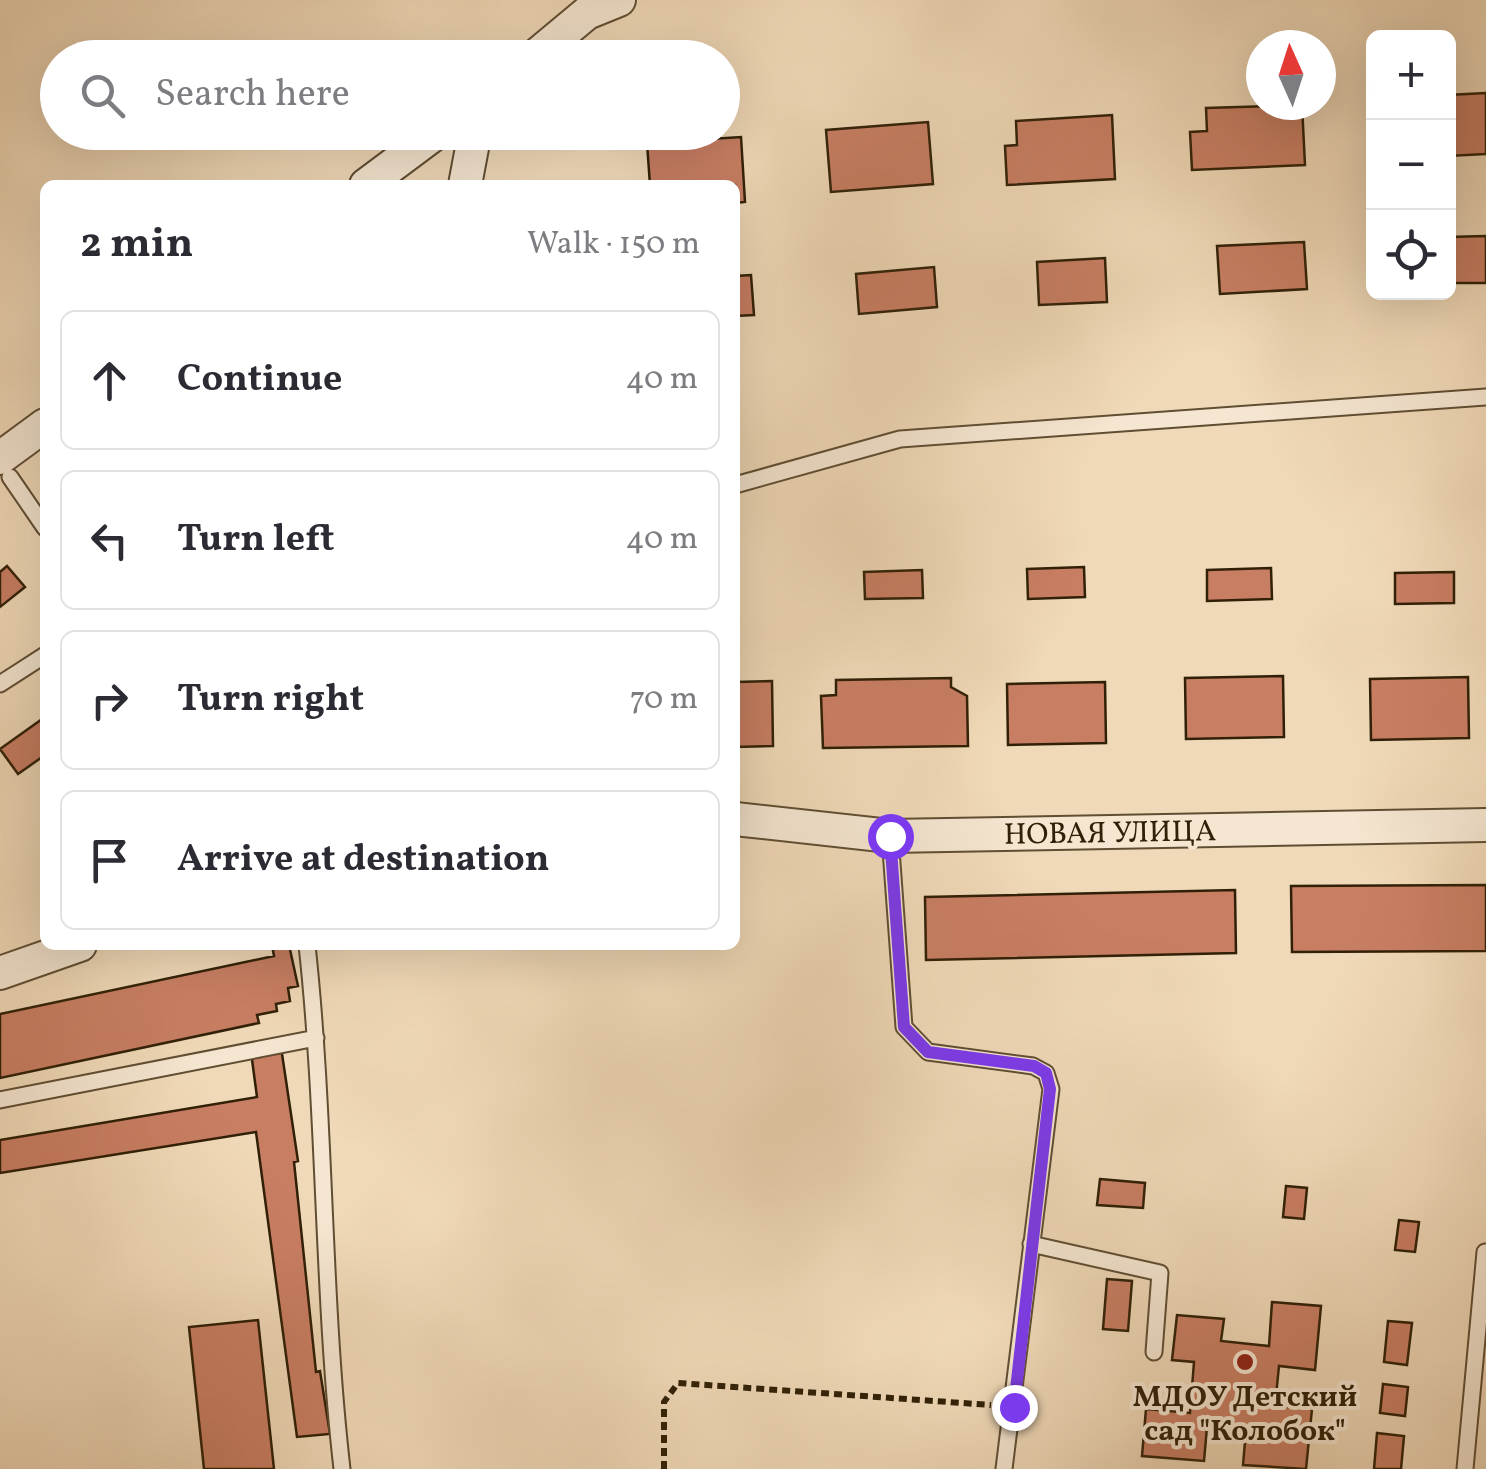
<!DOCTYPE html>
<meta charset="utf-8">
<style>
:root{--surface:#fff;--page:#f2f2f3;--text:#2b2b33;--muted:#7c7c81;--line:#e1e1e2}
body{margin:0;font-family:Vollkorn,serif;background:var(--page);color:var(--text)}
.controls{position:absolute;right:30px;top:30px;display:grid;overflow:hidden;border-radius:15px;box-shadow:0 10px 40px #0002}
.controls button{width:90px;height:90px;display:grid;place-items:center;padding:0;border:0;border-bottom:2px solid var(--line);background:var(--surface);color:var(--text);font:50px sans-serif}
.compass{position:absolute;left:1246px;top:30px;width:90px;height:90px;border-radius:50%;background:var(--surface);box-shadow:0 10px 40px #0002;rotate:357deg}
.stop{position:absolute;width:30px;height:30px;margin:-22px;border:8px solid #7c3aed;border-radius:50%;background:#fff}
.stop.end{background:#7c3aed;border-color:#fff;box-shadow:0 2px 10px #0008}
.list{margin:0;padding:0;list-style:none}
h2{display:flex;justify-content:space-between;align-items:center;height:130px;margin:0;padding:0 40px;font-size:42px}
h2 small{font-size:32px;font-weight:400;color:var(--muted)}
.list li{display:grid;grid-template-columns:65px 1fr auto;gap:30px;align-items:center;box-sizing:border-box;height:140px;margin:0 20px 20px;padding:0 20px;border:2px solid var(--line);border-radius:15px}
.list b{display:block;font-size:38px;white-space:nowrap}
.list em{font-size:32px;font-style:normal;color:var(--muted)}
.icon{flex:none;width:55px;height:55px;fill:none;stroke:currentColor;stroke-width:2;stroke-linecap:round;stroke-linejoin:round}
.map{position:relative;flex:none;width:1486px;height:1469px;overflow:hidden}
.search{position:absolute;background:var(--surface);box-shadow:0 10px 40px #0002;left:40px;top:40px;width:700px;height:110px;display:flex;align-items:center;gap:25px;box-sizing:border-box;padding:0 35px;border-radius:55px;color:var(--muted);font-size:38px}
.panel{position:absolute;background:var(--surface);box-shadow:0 10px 40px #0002;left:40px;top:180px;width:700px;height:770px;border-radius:15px}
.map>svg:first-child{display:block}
.building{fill:#c87e63;stroke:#302007;stroke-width:2.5}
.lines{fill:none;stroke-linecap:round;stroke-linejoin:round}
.lane-casing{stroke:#604e33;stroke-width:19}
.street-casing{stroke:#604e33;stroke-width:36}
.path{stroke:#302007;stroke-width:6;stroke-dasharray:8 5;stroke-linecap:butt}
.lane{stroke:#f5e6d1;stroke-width:15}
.street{stroke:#f5e6d1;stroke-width:32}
.route{stroke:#7c3aed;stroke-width:12}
.poi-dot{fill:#8f2418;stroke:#f5e6d1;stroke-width:4}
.labels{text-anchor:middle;stroke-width:8;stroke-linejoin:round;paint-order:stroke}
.street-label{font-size:30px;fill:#302007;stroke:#f5e6d1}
.poi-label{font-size:30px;font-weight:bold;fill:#302007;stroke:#f5e6d1}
</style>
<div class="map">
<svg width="1486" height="1469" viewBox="0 0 1486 1469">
<rect width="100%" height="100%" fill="#f0d9b8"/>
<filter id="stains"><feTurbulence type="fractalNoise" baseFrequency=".002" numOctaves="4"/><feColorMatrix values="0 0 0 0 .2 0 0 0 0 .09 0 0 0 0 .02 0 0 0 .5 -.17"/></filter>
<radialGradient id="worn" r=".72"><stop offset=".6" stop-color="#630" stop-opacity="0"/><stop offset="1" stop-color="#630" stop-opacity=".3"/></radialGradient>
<path class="building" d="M1486 93V154L1448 156V95Z
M1302 105 1305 165 1192 170 1190 132 1207 131 1206 108Z
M1112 115 1115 179 1007 185 1005 146 1017 145 1016 121Z
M928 122 933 184 831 192 826 130Z
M741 137 745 202 735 203V185H650L647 143Z
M1486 236V283H1448V237Z
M1304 242 1307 289 1220 294 1217 246Z
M1105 258 1107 302 1039 305 1037 262Z
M934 267 937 307 859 314 856 274Z
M751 275 754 315 735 316V276Z
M7 566 25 587 0 607V572Z
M1084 567 1085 597 1028 599 1027 569Z
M1271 568 1272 599 1207 601V570Z
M922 570 923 598 865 599 864 572Z
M1454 572V603L1395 604V573Z
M1283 676 1284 737 1186 739 1185 678Z
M1468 677 1469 738 1371 740 1370 679Z
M951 678V687L967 696 968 746 823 748 821 696 836 695V680Z
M772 681 773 746 735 747V682Z
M1105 682 1106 743 1008 745 1007 684Z
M45 717V755L18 774 0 749Z
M1486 885V951L1292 952 1291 886Z
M1235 890 1236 953 926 960 925 897Z
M272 945H289L298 986 288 988 290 1001 276 1004 277 1011 257 1015 259 1023 0 1078V1014L274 956Z
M281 1047 298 1161 294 1162 316 1372 320 1371 330 1434 297 1437 256 1132 0 1173V1140L257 1097 251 1052Z
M1100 1179 1145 1183 1143 1208 1097 1205Z
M1286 1186 1307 1188 1304 1219 1283 1217Z
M1399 1220 1419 1222 1415 1252 1395 1250Z
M1107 1279 1132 1281 1128 1331 1103 1329Z
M1272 1302 1321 1306 1315 1370 1279 1366 1275 1406 1312 1409 1306 1469 1243 1465 1246 1430 1207 1427 1204 1461 1142 1456 1146 1409 1190 1413 1194 1362 1172 1360 1177 1315 1224 1319 1221 1341 1269 1346Z
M258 1320 274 1469H204L189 1327Z
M1388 1321 1412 1323 1407 1365 1384 1362Z
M1383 1384 1408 1387 1405 1416 1380 1413Z
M1377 1433 1404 1436 1401 1469H1374Z"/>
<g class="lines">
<defs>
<path id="lane" d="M10 477 45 528
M735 485 900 439 1486 397
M0 684 45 655
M890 836 904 1027 928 1052 1033 1066 1046 1073 1051 1089 1004 1469
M307 945C326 1119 322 1295 342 1469
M0 1100 316 1038
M1031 1244 1160 1273 1154 1352
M1465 1469 1485 1252"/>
<path id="street" d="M533 58 587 13 619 0
M366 185 437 132
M465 185 475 132
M0 458 45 425
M735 819 890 836 1486 825
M0 973 80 945"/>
</defs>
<use href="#lane" class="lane-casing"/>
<use href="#street" class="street-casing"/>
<path class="path" d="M664 1469V1402L678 1383 991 1405"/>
<use href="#lane" class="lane"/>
<use href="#street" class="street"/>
</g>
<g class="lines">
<path class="route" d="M890 836 904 1027 928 1052 1034 1066 1046 1073 1050 1089 1014 1407"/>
</g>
<circle class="poi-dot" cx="1245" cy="1362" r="10"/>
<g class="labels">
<g class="street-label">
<text transform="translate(1110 832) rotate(-1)" y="10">НОВАЯ УЛИЦА</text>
</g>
<g class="poi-label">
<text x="1245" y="1406">МДОУ Детский<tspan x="1245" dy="34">сад "Колобок"</tspan></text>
</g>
</g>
<rect width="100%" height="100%" filter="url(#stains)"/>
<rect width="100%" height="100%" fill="url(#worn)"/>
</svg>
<div class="controls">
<button>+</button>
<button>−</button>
<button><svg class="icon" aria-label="locate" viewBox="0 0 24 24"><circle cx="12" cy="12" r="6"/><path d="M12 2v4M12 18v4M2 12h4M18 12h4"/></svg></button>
</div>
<svg class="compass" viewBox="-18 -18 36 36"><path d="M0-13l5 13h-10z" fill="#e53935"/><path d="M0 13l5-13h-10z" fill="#7c7c81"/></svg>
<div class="stop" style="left:890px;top:836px"></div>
<div class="stop end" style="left:1014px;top:1407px"></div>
<div class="search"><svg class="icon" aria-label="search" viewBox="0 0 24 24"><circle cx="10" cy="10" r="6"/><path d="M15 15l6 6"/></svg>Search here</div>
<section class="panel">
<h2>2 min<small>Walk · 150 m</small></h2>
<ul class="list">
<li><svg class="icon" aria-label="ahead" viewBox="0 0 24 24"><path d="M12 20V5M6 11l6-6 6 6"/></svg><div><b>Continue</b></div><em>40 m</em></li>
<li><svg class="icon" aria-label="left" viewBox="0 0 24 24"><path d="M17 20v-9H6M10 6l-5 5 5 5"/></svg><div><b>Turn left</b></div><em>40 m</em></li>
<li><svg class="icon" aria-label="right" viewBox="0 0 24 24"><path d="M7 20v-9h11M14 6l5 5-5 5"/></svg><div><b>Turn right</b></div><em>70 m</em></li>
<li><svg class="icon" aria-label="arrive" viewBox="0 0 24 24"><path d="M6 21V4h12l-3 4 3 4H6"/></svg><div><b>Arrive at destination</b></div></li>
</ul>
</section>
</div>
